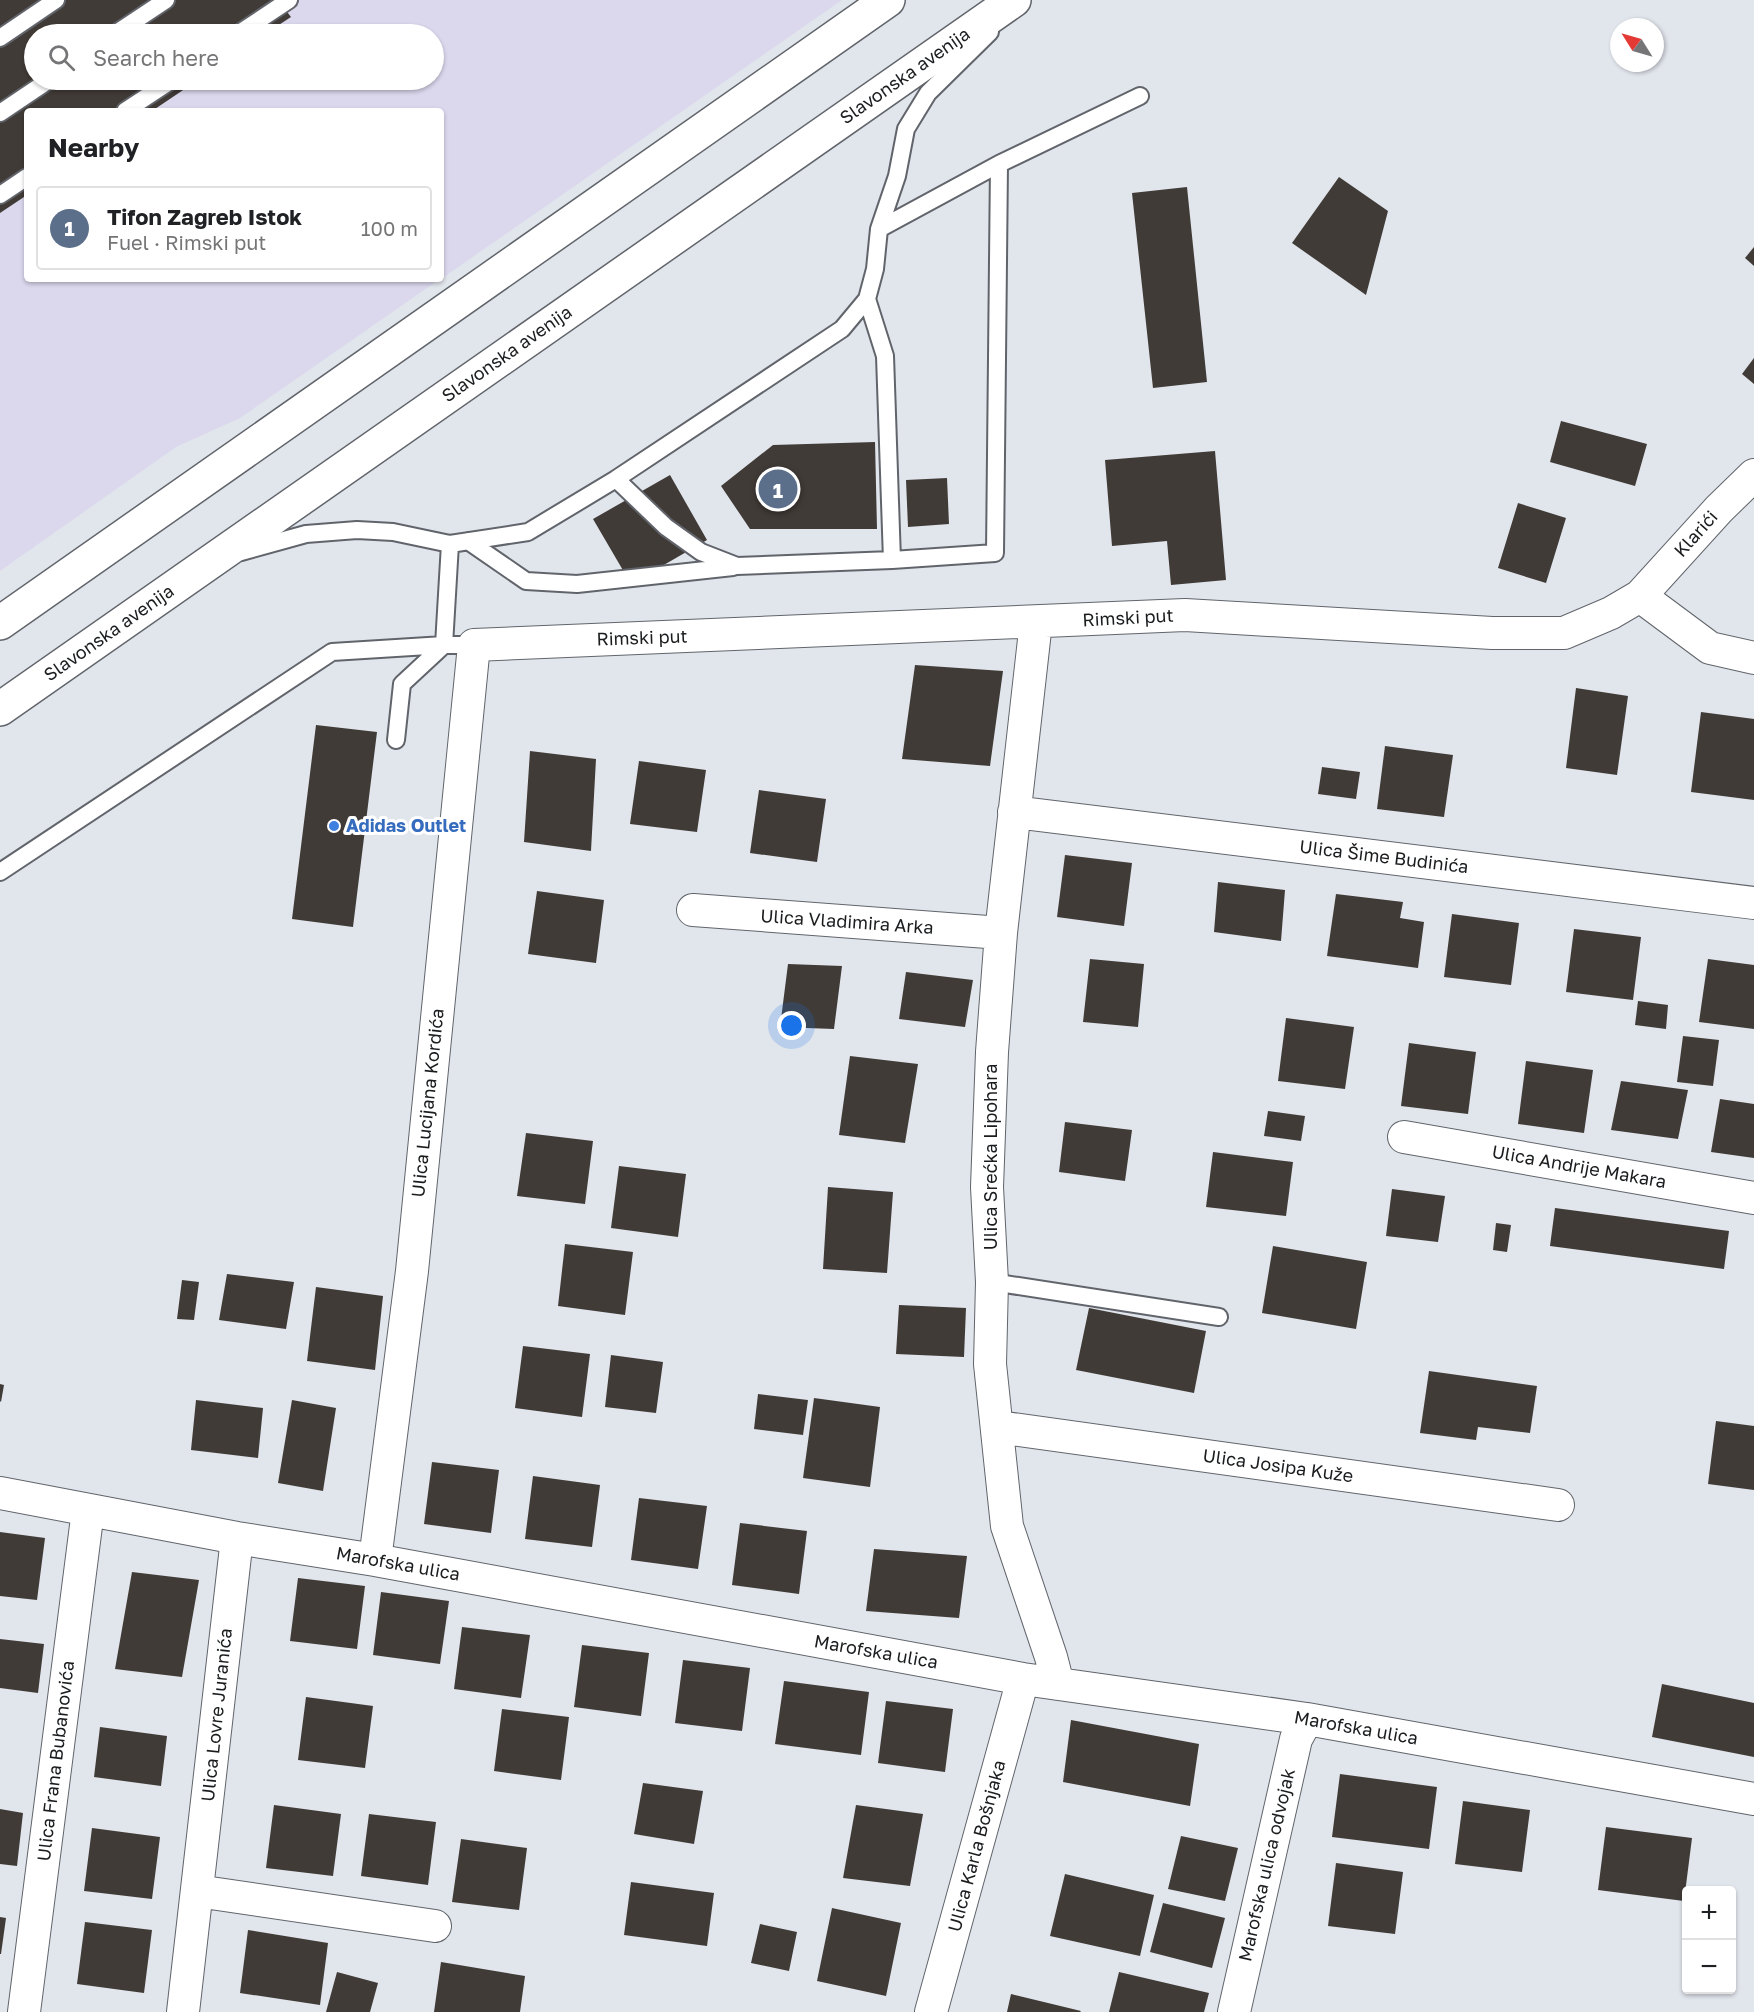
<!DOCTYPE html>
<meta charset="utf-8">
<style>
:root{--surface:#fff;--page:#f2f2f2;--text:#202124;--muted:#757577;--line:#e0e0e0;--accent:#ea580c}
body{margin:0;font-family:"Golos Text",sans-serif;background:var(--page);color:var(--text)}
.controls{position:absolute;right:18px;bottom:18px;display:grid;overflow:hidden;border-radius:6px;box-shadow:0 2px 4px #0004}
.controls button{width:54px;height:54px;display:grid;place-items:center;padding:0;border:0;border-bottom:2px solid var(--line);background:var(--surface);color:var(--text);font:30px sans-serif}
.compass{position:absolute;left:1610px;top:18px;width:54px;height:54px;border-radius:50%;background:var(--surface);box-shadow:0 2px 4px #0004;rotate:307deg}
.you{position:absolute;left:792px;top:1026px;width:21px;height:21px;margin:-15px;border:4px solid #fff;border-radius:50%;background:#1a73e8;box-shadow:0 0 0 9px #1a73e833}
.badge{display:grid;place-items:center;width:39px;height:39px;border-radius:50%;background:var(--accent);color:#fff;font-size:20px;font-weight:700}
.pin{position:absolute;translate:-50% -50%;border:3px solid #fff;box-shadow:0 2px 6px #0006}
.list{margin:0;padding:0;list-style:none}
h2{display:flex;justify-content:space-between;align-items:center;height:78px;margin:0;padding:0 24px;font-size:26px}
h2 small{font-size:20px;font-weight:400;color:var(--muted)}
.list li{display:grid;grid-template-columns:39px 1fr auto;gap:18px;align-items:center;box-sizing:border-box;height:84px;margin:0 12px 12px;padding:0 12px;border:2px solid var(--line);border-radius:6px}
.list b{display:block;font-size:22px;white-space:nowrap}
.list p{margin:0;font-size:20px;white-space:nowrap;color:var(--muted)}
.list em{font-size:20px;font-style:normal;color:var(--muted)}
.icon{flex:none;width:33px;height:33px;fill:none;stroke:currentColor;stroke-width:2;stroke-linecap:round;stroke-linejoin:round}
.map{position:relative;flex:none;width:1754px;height:2012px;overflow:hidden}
.search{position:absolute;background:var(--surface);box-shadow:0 2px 4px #0004;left:24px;top:24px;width:420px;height:66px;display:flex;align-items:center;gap:15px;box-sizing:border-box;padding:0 21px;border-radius:33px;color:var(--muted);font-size:22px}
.panel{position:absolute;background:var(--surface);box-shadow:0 2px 4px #0004;left:24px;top:108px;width:420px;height:174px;border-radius:6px}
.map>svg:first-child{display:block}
.commercial{fill:#dbd8ee;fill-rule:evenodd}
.building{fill:#413b37}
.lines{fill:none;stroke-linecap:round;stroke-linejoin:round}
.service-casing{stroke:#61656b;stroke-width:20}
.minor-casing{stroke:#61656b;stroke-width:34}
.secondary-casing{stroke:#61656b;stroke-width:36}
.service{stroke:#fff;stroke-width:16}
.minor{stroke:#fff;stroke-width:32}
.secondary{stroke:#fff;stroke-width:33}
.shop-dot{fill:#3f7fe0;stroke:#fff;stroke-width:2}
.labels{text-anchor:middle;stroke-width:6;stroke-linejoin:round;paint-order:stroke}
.street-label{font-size:18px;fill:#1a1c1e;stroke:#fff}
.shop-label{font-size:18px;font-weight:bold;fill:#366cbe;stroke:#fff;text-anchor:start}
</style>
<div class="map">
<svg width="1754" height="2012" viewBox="0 0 1754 2012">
<rect width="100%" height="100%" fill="#e1e5ec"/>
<path class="commercial" d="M0 0H842L441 279V111H27V279H440L240 418 176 447 0 571ZM34 34H434V80H34Z"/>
<path class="building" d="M0 0H278L291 17 265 34H34V80H198L152 111H27V195L0 213Z
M1339 177 1388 211 1366 295 1292 243Z
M1187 187 1207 382 1153 388 1132 193Z
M1754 247V266L1745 258Z
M1754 358V384L1742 374Z
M1561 421 1647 444 1635 486 1550 462Z
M875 442 877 529H750L721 486 773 445Z
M1215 451 1226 580 1171 585 1167 541 1112 546 1105 460Z
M670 475 707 540 631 584 593 519Z
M947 478 949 524 908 527 906 480Z
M1518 503 1566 518 1546 583 1498 568Z
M915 665 1003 671 990 766 902 759Z
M1576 688 1628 696 1617 775 1566 768Z
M1701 712 1754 719V800L1691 792Z
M316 725 377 732 353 927 292 919Z
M1385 746 1453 755 1444 817 1377 809Z
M530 751 596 759 591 851 524 842Z
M639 761 706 770 697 832 630 824Z
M1322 767 1360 772 1356 799 1318 794Z
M759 790 826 799 817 862 750 853Z
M1065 855 1132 863 1124 926 1057 917Z
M1218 882 1285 890 1281 941 1214 932Z
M537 891 604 900 596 963 528 954Z
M1336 894 1403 902 1400 918 1424 922 1418 968 1327 956Z
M1452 914 1519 923 1511 985 1444 977Z
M1574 929 1641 937 1633 1000 1566 992Z
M1090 959 1144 964 1138 1027 1083 1022Z
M1708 959 1754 965V1029L1699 1022Z
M788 964 842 966 834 1029 780 1027Z
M906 972 973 980 965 1027 899 1019Z
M1638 1001 1668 1005 1666 1029 1635 1025Z
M1286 1018 1354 1027 1345 1089 1278 1081Z
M1683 1036 1719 1040 1713 1086 1677 1082Z
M1409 1043 1476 1052 1468 1114 1401 1106Z
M850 1056 918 1064 905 1143 839 1135Z
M1526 1061 1593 1070 1584 1133 1518 1124Z
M1621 1081 1688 1090 1678 1139 1611 1130Z
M1720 1099 1754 1104V1158L1711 1152Z
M1268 1111 1305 1116 1301 1141 1264 1136Z
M1065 1122 1132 1130 1125 1181 1059 1172Z
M526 1133 593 1141 585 1204 517 1196Z
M1213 1152 1293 1162 1286 1216 1206 1207Z
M619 1166 686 1174 678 1237 611 1228Z
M828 1187 893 1192 887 1273 823 1269Z
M1392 1189 1445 1196 1438 1242 1386 1236Z
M1555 1208 1729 1231 1724 1269 1550 1246Z
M1496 1223 1511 1225 1507 1252 1493 1250Z
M565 1244 633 1252 625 1315 558 1306Z
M1273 1246 1367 1262 1356 1329 1262 1313Z
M227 1274 294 1282 286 1329 219 1320Z
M182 1280 199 1282 194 1320 177 1319Z
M316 1287 383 1296 375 1370 307 1361Z
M899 1305 966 1308 964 1357 896 1354Z
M1089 1308 1206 1331 1194 1393 1076 1370Z
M523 1346 590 1354 582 1417 515 1408Z
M611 1355 663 1362 656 1413 605 1407Z
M1429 1371 1537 1386 1530 1433 1478 1427 1476 1440 1420 1433Z
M0 1384 4 1385 1 1402 0 1401Z
M758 1394 808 1400 803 1435 754 1429Z
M814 1398 880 1407 870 1487 803 1478Z
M196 1400 263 1408 258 1458 191 1450Z
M292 1400 336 1408 323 1491 278 1483Z
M1716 1421 1754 1426V1490L1708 1484Z
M432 1462 499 1470 491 1533 424 1524Z
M533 1476 600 1485 592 1547 525 1539Z
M639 1498 707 1506 698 1569 631 1560Z
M740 1523 807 1531 799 1594 732 1585Z
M0 1532 45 1538 37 1600 0 1596Z
M874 1549 967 1556 959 1618 866 1611Z
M132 1572 199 1580 182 1677 115 1669Z
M298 1578 365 1586 357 1649 290 1641Z
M381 1592 449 1601 440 1664 373 1655Z
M462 1627 530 1635 521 1698 454 1689Z
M0 1639 44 1644 38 1693 0 1688Z
M582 1645 649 1653 641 1716 574 1707Z
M683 1660 750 1668 742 1731 675 1723Z
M784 1681 869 1692 861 1755 775 1744Z
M1662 1684 1754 1703V1757L1652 1737Z
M306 1697 373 1706 365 1768 298 1760Z
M886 1701 953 1709 945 1772 878 1763Z
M502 1709 569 1717 561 1780 494 1771Z
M1071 1720 1199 1744 1190 1806 1063 1782Z
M100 1727 167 1736 161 1786 94 1777Z
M1340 1774 1437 1787 1429 1849 1332 1837Z
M643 1783 703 1791 694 1844 634 1834Z
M1463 1801 1530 1810 1522 1872 1455 1864Z
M274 1805 341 1814 333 1876 266 1868Z
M856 1805 923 1814 910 1886 843 1878Z
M0 1809 23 1813 17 1866 0 1864Z
M369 1814 436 1822 428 1885 361 1876Z
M1606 1827 1692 1838 1684 1901 1598 1890Z
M92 1828 160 1837 152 1899 84 1891Z
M1181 1836 1238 1848 1225 1901 1168 1889Z
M461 1839 527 1848 519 1910 452 1902Z
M1336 1863 1403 1872 1395 1934 1328 1926Z
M1065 1874 1154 1895 1140 1956 1050 1936Z
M631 1882 714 1893 707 1946 624 1935Z
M1163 1903 1225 1918 1212 1968 1150 1952Z
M832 1908 901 1923 886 1996 817 1981Z
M0 1917 6 1918 1 1954H0Z
M85 1922 152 1930 144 1993 77 1984Z
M760 1924 797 1932 789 1971 751 1963Z
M248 1930 328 1943 320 2005 240 1993Z
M441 1962 525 1976 520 2012H434Z
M337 1972 378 1983 370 2012H326Z
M1119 1972 1209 1993 1204 2012H1109Z
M1011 1994 1081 2011 1080 2012H1007Z"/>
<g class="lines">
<defs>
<path id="service" d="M115 34 166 0
M238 34 289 0
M0 38 56 0
M125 111 172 80
M0 113 49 80
M0 195 27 177
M879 229 999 164 1140 96
M616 479 666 527 701 552 737 566 892 560 885 356 867 299
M468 541 526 581 577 584 733 567
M450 544 444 645H474
M241 552 306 534 357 530 393 532 450 544 528 532 616 479 842 329 867 299 875 269 879 229 897 176 906 129 928 93 990 32
M892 560 995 553 999 164
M396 740 402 684 444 645
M0 872 332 652 444 645
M992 1282 1219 1317"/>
<path id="minor" d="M1640 596 1719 509 1754 475
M1036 622 1001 933 992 1052 987 1187 992 1282 990 1364 1007 1526 1051 1657 1058 1684
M1014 812 1754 903
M693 910 1001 933
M1404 1137 1754 1198
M998 1427 1558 1505
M0 1493 237 1538 375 1560 1023 1679 1307 1719 1754 1799
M375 1560 412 1271 474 645 1185 615 1492 633H1564L1611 613 1640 596 1710 648 1754 658
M197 1891 435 1926
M24 2012 88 1510
M183 2012 237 1538
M931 2012 1023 1679
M1234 2012 1296 1739 1307 1719"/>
<path id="secondary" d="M0 623 888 0
M0 709 1014 0"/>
</defs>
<use href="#service" class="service-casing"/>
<use href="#minor" class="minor-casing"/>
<use href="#secondary" class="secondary-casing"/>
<use href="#service" class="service"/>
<use href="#minor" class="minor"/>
<use href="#secondary" class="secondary"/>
</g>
<circle class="shop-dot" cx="334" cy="826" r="6"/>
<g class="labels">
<g class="street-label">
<text transform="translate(905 76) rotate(-35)" y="6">Slavonska avenija</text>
<text transform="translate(507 354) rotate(-35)" y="6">Slavonska avenija</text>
<text transform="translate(1696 534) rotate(-48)" y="6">Klarići</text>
<text transform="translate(1128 618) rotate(-3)" y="6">Rimski put</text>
<text transform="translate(109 633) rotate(-35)" y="6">Slavonska avenija</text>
<text transform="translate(642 638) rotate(-2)" y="6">Rimski put</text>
<text transform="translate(1384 857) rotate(7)" y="6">Ulica Šime Budinića</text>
<text transform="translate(847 922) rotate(4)" y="6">Ulica Vladimira Arka</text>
<text transform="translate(428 1103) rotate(-84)" y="6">Ulica Lucijana Kordića</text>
<text transform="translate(991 1157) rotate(-90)" y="6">Ulica Srećka Lipohara</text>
<text transform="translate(1579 1167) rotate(10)" y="6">Ulica Andrije Makara</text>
<text transform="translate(1278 1466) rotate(8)" y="6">Ulica Josipa Kuže</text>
<text transform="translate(398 1564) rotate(10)" y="6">Marofska ulica</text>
<text transform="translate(876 1652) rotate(10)" y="6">Marofska ulica</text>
<text transform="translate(217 1715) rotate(-84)" y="6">Ulica Lovre Juranića</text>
<text transform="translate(1356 1728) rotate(10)" y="6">Marofska ulica</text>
<text transform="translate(56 1761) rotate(-83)" y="6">Ulica Frana Bubanovića</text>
<text transform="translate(977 1846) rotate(-75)" y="6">Ulica Karla Bošnjaka</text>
<text transform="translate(1267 1865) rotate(-77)" y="6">Marofska ulica odvojak</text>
</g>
<g class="shop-label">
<text x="346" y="832">Adidas Outlet</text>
</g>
</g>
</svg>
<div class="controls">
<button>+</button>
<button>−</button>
</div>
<svg class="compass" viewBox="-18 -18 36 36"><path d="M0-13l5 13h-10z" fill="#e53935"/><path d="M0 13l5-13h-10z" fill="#757577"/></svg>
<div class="you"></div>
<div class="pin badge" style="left:778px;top:489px;background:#5c6f8a">1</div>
<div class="search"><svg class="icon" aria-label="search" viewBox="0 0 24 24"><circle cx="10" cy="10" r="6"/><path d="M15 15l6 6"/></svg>Search here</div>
<section class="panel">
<h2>Nearby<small></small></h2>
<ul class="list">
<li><span class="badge" style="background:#5c6f8a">1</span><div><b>Tifon Zagreb Istok</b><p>Fuel · Rimski put</p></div><em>100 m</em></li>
</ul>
</section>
</div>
